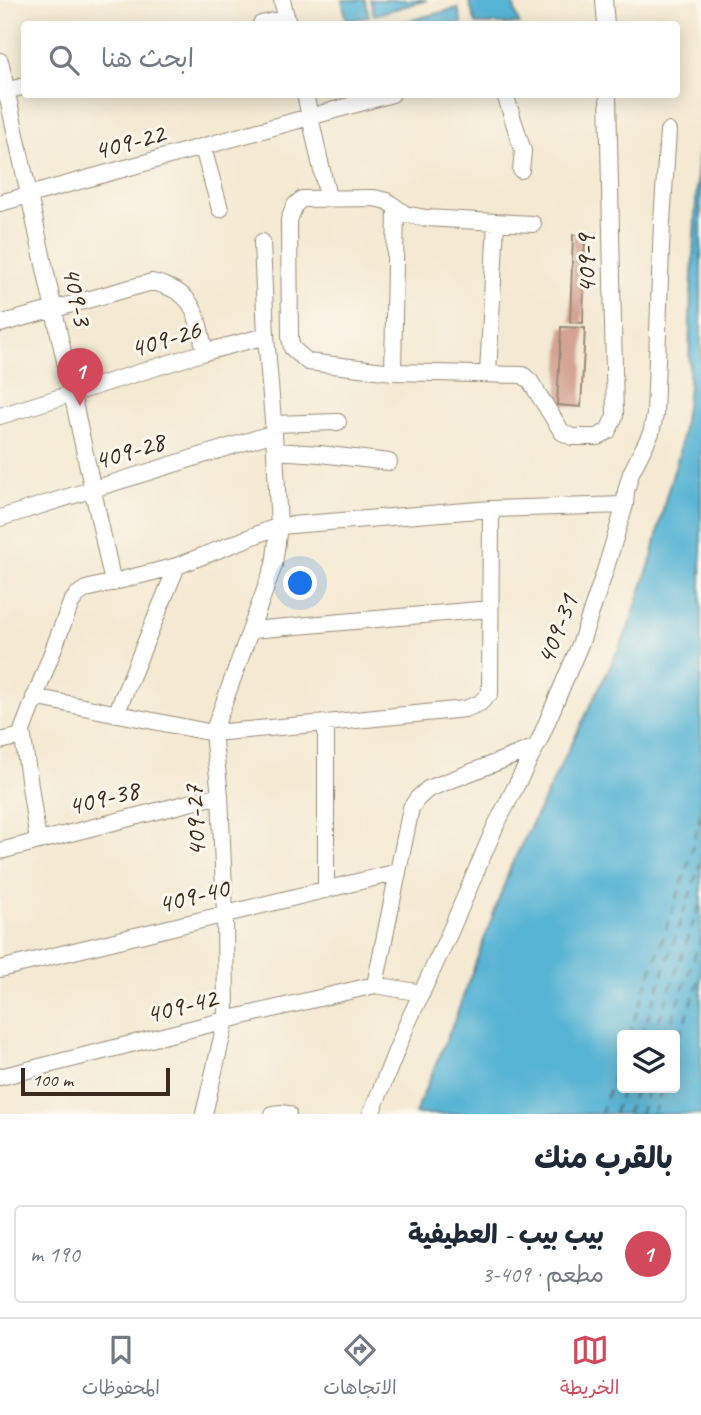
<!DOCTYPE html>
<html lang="ar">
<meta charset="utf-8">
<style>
:root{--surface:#fff;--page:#f6f6f7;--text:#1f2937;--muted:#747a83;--line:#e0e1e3;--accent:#d1495b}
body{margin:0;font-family:Caveat,"Playpen Sans Arabic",sans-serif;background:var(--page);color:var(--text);direction:rtl}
.controls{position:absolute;right:21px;bottom:21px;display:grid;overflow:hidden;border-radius:7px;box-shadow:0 4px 18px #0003}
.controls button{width:63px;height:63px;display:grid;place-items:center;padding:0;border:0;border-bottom:2px solid var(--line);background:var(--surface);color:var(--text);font:35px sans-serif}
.scale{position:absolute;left:21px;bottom:18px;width:149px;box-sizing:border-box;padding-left:7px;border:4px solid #3b2a1e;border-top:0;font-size:19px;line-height:24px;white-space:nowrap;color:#3b2a1e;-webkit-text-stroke:5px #fbf7ec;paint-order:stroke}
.you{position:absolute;left:301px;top:584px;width:24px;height:24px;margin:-18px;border:5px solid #fff;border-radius:50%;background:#1a73e8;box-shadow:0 0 0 10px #1a73e833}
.badge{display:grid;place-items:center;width:46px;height:46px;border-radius:50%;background:var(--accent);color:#fff;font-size:23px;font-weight:700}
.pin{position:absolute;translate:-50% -58px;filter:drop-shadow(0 2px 4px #0008)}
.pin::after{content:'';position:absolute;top:37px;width:24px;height:21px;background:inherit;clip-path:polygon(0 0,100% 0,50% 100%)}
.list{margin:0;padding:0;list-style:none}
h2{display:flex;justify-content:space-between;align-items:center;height:91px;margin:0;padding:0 28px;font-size:30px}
h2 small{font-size:23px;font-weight:400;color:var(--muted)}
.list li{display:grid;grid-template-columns:46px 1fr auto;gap:21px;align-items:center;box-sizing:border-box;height:98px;margin:0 14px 14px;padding:0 14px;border:2px solid var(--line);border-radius:7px}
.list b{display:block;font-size:26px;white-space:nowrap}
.list p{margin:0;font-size:23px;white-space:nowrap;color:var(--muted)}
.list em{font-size:23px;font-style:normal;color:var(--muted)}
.icon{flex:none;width:38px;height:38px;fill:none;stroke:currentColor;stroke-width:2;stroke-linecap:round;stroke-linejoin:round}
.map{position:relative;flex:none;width:701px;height:1114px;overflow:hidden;direction:ltr}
.search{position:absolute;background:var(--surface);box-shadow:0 4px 18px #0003;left:21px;right:21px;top:21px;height:77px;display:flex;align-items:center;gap:18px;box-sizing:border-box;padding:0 24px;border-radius:7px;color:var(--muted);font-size:26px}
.sheet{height:203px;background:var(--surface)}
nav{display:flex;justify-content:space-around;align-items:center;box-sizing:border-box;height:98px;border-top:2px solid var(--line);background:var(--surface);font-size:19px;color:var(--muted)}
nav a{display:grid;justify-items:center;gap:4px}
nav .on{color:var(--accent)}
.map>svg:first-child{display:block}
.water{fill:#56b4d4;stroke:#486f79;stroke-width:2;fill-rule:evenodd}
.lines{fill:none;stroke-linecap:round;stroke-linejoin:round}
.ferry{stroke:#445a5e;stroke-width:2;stroke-dasharray:9 7;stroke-linecap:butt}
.building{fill:#d4a393}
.minor-casing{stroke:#988a78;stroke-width:18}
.minor{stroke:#fff;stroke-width:16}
.labels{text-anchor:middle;stroke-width:6;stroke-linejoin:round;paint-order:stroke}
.street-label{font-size:28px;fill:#3b2a1e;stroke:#fbf7ec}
</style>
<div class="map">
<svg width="701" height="1114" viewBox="0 0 701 1114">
<rect width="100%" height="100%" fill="#fbf7ec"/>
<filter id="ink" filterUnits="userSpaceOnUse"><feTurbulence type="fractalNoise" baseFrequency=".0143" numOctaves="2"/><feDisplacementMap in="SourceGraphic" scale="14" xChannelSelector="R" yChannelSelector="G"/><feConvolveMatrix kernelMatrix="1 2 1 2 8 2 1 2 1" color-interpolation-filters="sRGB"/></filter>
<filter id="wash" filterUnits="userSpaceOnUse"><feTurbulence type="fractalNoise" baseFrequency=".00686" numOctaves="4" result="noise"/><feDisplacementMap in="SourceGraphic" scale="28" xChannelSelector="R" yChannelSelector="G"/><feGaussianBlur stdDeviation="1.57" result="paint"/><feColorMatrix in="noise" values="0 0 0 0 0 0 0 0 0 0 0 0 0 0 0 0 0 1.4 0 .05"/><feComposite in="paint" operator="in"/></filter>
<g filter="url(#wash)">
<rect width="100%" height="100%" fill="#f4e9d2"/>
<path class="water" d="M342 0H365L369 16 347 22Z
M370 0H427L374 15Z
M473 0H512L519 24H476L469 1Z
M458 8 462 24H405L404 22Z
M701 110V1114H415L455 1019 511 866 627 632 652 557 666 497 679 454 689 387 690 313ZM622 1035H675V1088H622Z"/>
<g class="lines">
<path class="ferry" d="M629 1035 686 872 701 813
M642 1035 701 862
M654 1035 701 901
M667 1035 701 938
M675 1050 701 975
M601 1114 622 1054
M614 1114 623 1088
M627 1114 636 1088
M640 1114 649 1088
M653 1114 662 1088"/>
</g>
<g id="blocks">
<path class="building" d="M573 235H585L583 323 570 322Z
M561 327 585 328 581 407 557 405Z"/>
</g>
</g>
<g filter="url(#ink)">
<use href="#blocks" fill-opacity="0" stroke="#988a78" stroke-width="2"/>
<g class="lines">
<defs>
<path id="minor" d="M282 0 288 24
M604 0 606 24
M261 24 287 18
M0 61 113 583
M0 93 24 86
M305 94 328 198
M505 94 523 151 521 170
M203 148 220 209
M0 203 392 94
M533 224 426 218 405 214 387 201 374 198 302 199 295 205 289 220 290 338 292 348 308 362 393 372 523 375 530 381 562 432 572 437H597L608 431 615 416 608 94
M0 324 152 282C196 292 196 313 205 352
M393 372 396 208
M488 374 496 222
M0 416 205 352 266 336
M273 424 338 422
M275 451 320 454 389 462
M0 518 274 433
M252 630 490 609
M34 697 213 733 326 723 465 709 480 703 490 693 491 509
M116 714 177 566
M0 741 22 736
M38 841 22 731 71 603 77 595 86 589 177 566 279 526 491 509 625 505
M0 851 220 795
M326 890V723
M0 969 398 872
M375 985 411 808 417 799 428 789 536 747
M0 1077 226 1020 375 985 422 993
M204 1114 226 1020 225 915 220 795 213 733 274 565 279 526 274 433 266 336 262 242
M273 1114 281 1113 288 1114
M371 1114 407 1024 450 932 495 827 539 741 581 642 604 574 625 505 626 491 631 473 651 433 655 415 662 222 668 131"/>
</defs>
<use href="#minor" class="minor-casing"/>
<use href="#minor" class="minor"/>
</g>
</g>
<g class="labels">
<g class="street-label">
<text transform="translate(129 141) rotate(-15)" y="10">409-22</text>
<text transform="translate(585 264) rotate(-91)" y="10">409-9</text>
<text transform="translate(78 296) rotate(78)" y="10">409-3</text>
<text transform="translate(165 338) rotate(-17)" y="10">409-26</text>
<text transform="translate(129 450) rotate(-17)" y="10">409-28</text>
<text transform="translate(556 629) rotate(-69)" y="10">409-31</text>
<text transform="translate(103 797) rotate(-14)" y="10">409-38</text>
<text transform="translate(194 821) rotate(-93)" y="10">409-27</text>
<text transform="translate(193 895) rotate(-14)" y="10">409-40</text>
<text transform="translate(181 1005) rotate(-14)" y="10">409-42</text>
</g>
</g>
</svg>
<div class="controls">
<button><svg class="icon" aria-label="layers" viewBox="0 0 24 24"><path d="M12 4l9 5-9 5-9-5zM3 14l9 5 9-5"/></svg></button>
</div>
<div class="scale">100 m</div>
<div class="you"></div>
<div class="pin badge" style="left:80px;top:406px">1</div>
<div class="search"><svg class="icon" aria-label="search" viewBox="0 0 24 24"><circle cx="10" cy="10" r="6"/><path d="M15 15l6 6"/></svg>ابحث هنا</div>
</div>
<section class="sheet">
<h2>بالقرب منك<small></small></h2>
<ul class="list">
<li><span class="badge">1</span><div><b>بيب بيب - العطيفية</b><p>مطعم · 409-3</p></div><em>190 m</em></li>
</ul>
</section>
<nav>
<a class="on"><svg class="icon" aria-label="map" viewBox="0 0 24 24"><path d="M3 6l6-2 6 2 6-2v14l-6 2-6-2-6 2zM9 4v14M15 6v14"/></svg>الخريطة</a>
<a><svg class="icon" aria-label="directions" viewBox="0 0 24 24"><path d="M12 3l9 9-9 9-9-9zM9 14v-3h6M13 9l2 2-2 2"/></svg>الاتجاهات</a>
<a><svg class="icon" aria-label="saved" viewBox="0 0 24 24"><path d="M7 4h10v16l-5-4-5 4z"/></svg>المحفوظات</a>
</nav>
